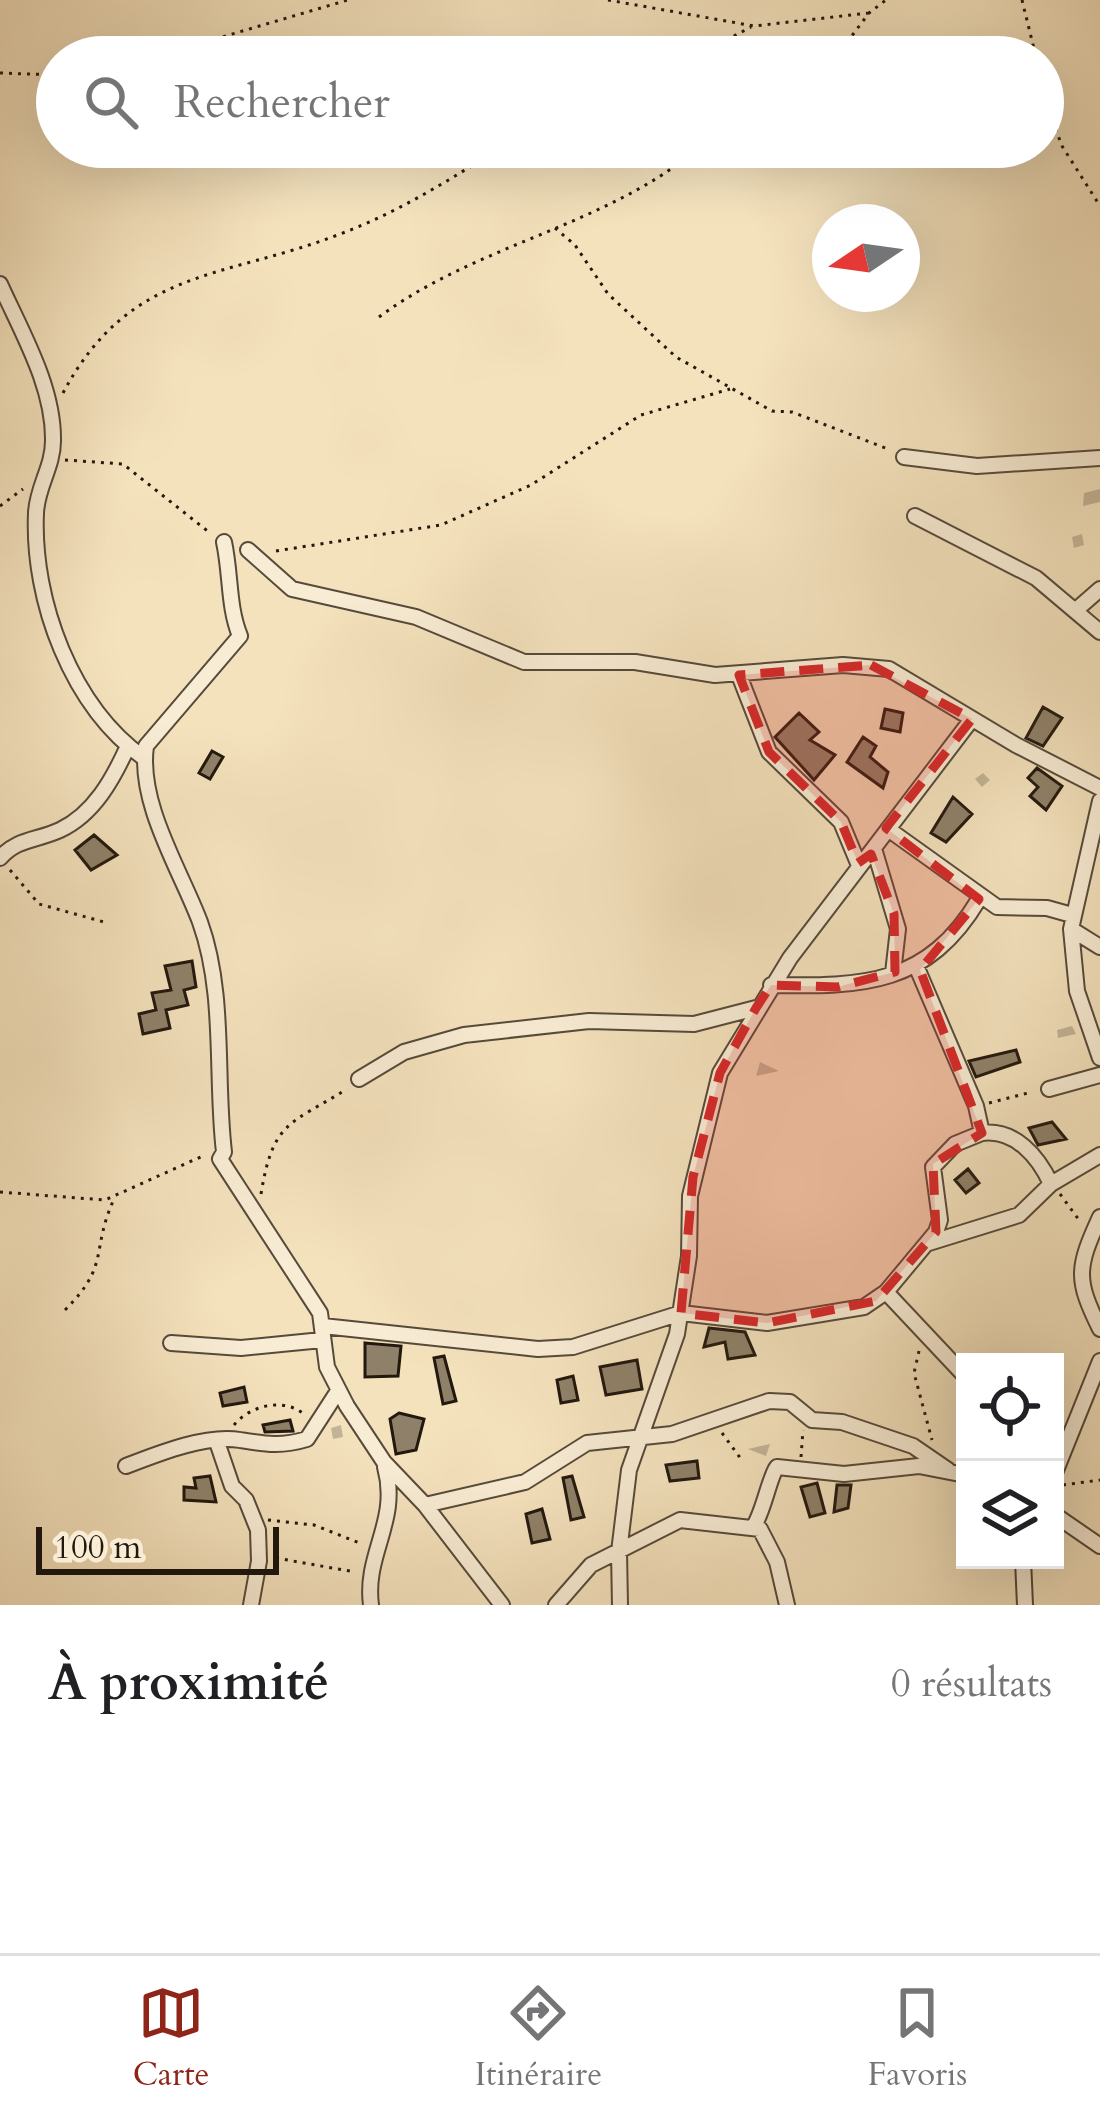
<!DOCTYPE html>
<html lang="fr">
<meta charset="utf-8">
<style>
:root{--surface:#fff;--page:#f2f2f2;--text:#202124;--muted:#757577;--line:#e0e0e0;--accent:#8f2418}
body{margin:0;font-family:Cardo,serif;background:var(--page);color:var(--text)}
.controls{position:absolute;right:36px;bottom:36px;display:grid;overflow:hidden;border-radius:0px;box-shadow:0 12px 48px #0002}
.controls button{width:108px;height:108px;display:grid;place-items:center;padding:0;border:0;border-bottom:3px solid var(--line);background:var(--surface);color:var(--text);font:60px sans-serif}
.compass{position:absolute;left:812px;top:204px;width:108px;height:108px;border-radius:50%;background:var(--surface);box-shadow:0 12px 48px #0002;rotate:257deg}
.scale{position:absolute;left:36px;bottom:30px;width:243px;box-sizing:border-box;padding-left:12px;border:6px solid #22180e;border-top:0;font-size:33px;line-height:42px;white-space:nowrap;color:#22180e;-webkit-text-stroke:9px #f8ecd4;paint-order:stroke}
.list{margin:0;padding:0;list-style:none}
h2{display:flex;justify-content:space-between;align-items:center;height:156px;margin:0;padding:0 48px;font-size:51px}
h2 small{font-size:39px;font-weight:400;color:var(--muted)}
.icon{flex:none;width:66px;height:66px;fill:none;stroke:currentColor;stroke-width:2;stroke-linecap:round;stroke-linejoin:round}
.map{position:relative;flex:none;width:1100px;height:1605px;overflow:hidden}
.search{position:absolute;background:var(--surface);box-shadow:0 12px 48px #0002;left:36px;right:36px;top:36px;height:132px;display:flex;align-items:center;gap:30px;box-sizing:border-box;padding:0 42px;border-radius:66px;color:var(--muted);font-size:45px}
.sheet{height:348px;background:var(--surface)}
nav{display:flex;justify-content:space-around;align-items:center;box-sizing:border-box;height:168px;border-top:3px solid var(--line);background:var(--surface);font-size:33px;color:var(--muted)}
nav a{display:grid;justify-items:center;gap:6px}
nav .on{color:var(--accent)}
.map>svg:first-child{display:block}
.shadow{fill:#0003}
.building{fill:#8f8169;stroke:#22180e;stroke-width:3}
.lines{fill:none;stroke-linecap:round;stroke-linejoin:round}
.street-casing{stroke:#564a3a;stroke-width:18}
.path{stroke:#22180e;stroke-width:3;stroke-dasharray:3 6;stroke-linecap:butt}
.street{stroke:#f8ecd4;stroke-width:14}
.marked{fill:#d62828;fill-opacity:0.2;stroke:#d62828;stroke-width:9;stroke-dasharray:24 15;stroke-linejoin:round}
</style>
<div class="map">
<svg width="1100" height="1605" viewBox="0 0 1100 1605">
<rect width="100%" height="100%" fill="#f4e2bd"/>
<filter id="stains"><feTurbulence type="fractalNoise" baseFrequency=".00167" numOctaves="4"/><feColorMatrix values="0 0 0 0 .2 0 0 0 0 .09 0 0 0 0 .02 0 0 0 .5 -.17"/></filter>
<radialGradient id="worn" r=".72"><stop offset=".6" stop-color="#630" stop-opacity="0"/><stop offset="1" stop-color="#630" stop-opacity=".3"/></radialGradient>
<path class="shadow" d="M1100 489V502L1083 506 1084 493Z
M1082 534 1084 545 1074 548 1072 537Z
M983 773 990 780 982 787 975 779Z
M1072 1026 1076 1034 1058 1038 1057 1030Z
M760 1062 779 1071 756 1076Z
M341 1425 343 1437 333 1439 331 1428Z
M770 1444 766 1456 748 1449Z"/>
<path class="building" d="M1043 707 1062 718 1043 746 1026 738Z
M885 709 903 713 900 732 881 728Z
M799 713 819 732 810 740 835 755 814 780 775 737Z
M863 737 876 746 870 757 888 772 883 788 847 762Z
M212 751 223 757 210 779 199 773Z
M1037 768 1062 786 1046 810 1030 796 1038 787 1028 778Z
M953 797 972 814 946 842 931 833Z
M94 835 117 855 91 870 75 850Z
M192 961 196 987 184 990 188 1005 166 1010 170 1028 143 1034 139 1014 156 1010 152 993 171 990 165 966Z
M1016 1050 1020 1062 976 1077 969 1061Z
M1052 1122 1066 1139 1038 1145 1029 1128Z
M968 1169 979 1183 966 1193 955 1180Z
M709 1328 745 1332 755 1355 728 1359 725 1342 704 1347Z
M365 1343 401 1346 398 1376 365 1377Z
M444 1356 456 1401 443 1404 434 1358Z
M637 1360 642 1389 606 1395 600 1367Z
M573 1376 578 1400 561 1403 557 1380Z
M244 1387 247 1402 223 1406 220 1393Z
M399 1413 424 1419 416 1450 396 1454 390 1419Z
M290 1420 293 1431 265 1432 263 1425Z
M697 1461 699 1478 670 1481 666 1465Z
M210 1476 216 1502 184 1500V1487L196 1488 194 1478Z
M572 1476 584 1517 571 1520 563 1478Z
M817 1483 825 1513 810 1517 801 1487Z
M837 1485H851L848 1508 834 1512Z
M542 1509 550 1539 532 1543 526 1514Z"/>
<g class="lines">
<defs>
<path id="street" d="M0 284C22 333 54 387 53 441 53 467 37 487 36 513 32 601 72 707 144 758
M904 457 977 466 1100 458
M915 516 1036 578 1100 632
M224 542C231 574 228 607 240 636L146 746C138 804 180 869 200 922 226 994 215 1077 224 1152L220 1159 320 1313 327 1367 347 1406 384 1462 425 1505 502 1605
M248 550 292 589 416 617 524 662H635L715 675 843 665 889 669 1016 745 1100 788
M1076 610 1100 589
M739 675 769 752 841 822 858 863
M1100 801 1071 929 1077 991 1100 1058
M888 829 997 907 1047 908 1072 915
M875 852 898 929 893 973
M0 858C18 838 36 841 60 830 94 814 113 779 128 746
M1071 929 1100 947
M917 968 976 1106 982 1133C1015 1129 1038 1156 1051 1184
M771 985C864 987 928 985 979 899
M359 1079 404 1052 464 1035 589 1021 694 1024 756 1008
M1049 1089 1100 1075
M1100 1217C1076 1269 1076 1280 1100 1329
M929 1243 1019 1215 1051 1184 1100 1155
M886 1292 965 1376
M323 1326 538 1349 573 1347 681 1313 767 1323 864 1307 886 1292 936 1232 940 1220 933 1167 955 1144 982 1133
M171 1343 241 1348 322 1340
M217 1442 232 1486 246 1500 258 1530 259 1561 251 1605
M126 1466C157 1454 206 1434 240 1440 265 1444 281 1447 307 1439L338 1391
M1055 1473 1100 1361
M425 1505 525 1482 587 1443 672 1434 769 1401 790 1402 812 1420 842 1422 913 1446 948 1470
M1055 1515 1100 1546
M754 1526C764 1510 770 1475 777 1467L844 1474 919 1466 965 1475
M1023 1560 1025 1605
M371 1605C364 1554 400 1521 385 1467
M556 1605 591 1565 680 1520 760 1529 777 1562 787 1605
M620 1605 619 1552 629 1470 677 1334 689 1256 690 1196 720 1073 790 958 972 719"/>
</defs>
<use href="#street" class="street-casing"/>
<path class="path" d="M608 0 754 26 869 13
M1022 0 1036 57
M154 57 348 0
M694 57 751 27
M836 57 869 13 886 0
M0 73 57 75
M1043 95 1062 146 1100 206
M555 228 575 245 608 294 676 357 772 411 792 412 888 449
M379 317C479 243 605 227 700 147
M63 393C130 267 225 279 340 234 399 212 449 180 502 147
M65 460 123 464 210 533
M0 506 23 489
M276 551 441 525 531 485 641 415 730 389
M10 870 39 904 104 922
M989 1103 1032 1092
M0 1192 105 1200 205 1155
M261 1194C273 1121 289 1125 347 1089
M1060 1194 1079 1220
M65 1310C111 1264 90 1252 114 1199
M919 1351 914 1373 932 1440
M234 1425C250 1405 285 1397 305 1415
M722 1433 741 1459
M801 1457 803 1430
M1063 1485 1100 1480
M268 1520 314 1525 362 1544
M276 1558 355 1572"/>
<use href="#street" class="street"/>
</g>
<path class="marked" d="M871 665 972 719 886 828 979 899 920 970 982 1133 933 1164 936 1232 876 1301 767 1323 681 1313 693 1177 720 1073 756 1008 771 985 837 987 895 972 894 914 871 854 858 863 841 822 769 752 739 675Z"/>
<rect width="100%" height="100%" filter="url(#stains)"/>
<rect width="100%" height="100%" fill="url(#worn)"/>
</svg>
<div class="controls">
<button><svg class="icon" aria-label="locate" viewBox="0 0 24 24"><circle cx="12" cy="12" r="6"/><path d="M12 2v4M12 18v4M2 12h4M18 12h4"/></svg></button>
<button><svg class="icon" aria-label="layers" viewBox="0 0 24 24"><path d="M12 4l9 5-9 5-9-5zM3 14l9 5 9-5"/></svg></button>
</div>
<svg class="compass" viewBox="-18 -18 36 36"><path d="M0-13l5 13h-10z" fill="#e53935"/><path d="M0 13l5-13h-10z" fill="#757577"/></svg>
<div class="scale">100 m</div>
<div class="search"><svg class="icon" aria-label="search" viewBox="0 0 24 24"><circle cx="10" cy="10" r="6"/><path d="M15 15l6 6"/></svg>Rechercher</div>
</div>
<section class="sheet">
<h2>À proximité<small>0 résultats</small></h2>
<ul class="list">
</ul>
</section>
<nav>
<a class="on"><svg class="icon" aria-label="map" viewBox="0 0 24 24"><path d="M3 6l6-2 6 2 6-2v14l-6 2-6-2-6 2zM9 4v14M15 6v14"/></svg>Carte</a>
<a><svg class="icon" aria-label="directions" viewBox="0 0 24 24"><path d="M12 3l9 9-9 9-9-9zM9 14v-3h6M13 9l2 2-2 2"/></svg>Itinéraire</a>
<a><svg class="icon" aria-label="saved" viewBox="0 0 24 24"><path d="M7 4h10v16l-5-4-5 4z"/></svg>Favoris</a>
</nav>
